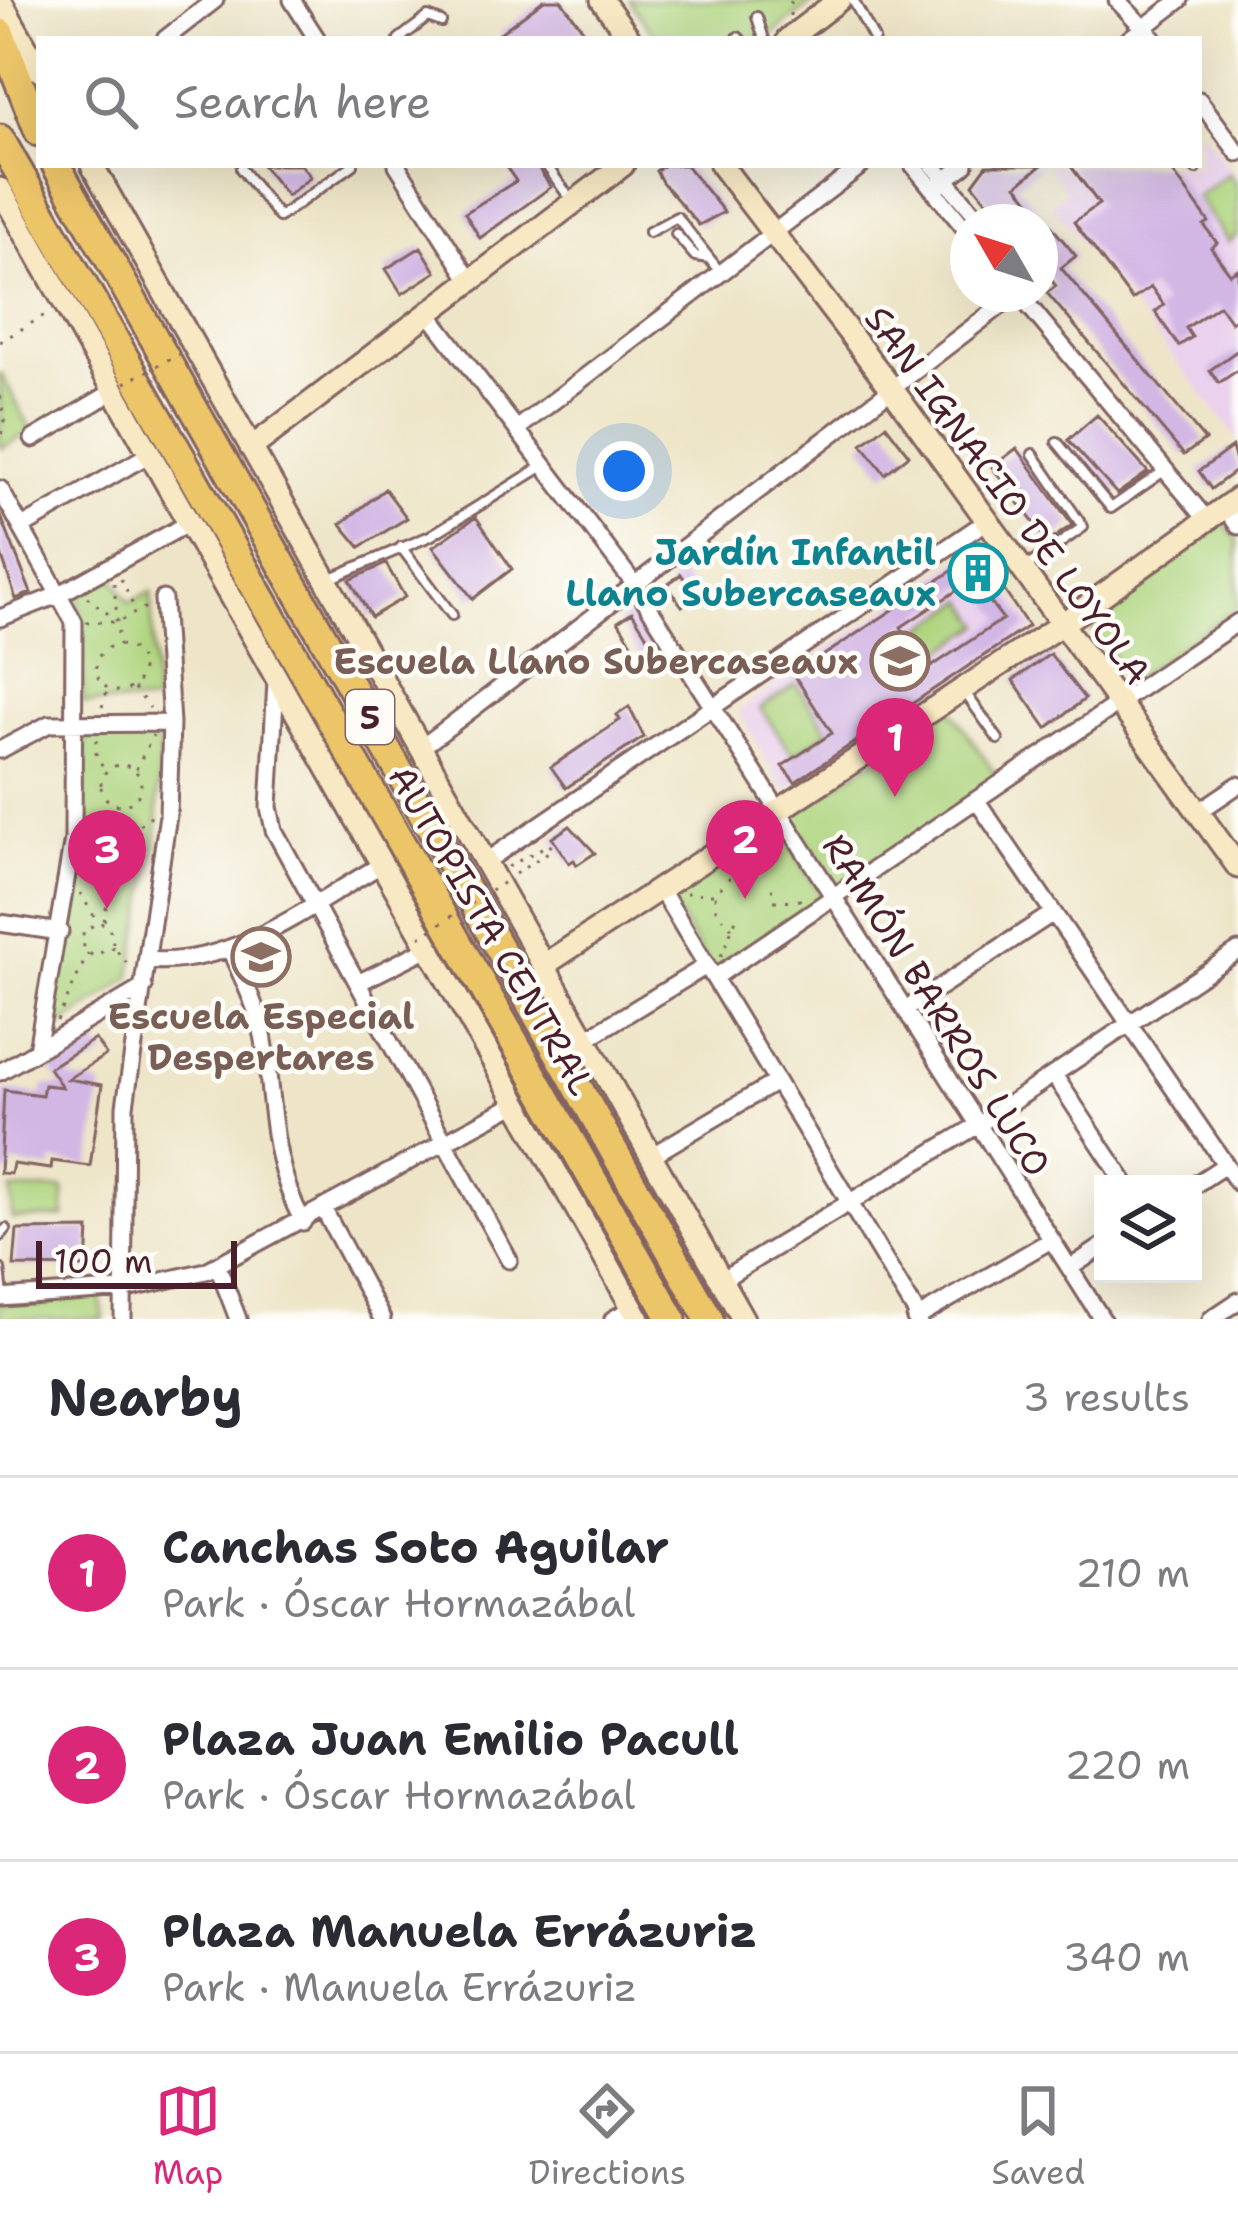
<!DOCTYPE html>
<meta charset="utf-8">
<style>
:root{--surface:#fff;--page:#f7f7f7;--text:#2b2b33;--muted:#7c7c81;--line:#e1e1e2;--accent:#db2777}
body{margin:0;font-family:"Shantell Sans",sans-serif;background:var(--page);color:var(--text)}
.controls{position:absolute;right:36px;bottom:36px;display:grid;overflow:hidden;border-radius:0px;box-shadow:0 12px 48px #0002}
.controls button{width:108px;height:108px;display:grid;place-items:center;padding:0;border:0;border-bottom:3px solid var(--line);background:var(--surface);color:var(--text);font:60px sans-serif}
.compass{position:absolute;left:950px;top:204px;width:108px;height:108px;border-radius:50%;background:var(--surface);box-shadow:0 12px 48px #0002;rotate:309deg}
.scale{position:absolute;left:36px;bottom:30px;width:201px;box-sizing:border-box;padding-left:12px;border:6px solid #4a1f2b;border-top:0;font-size:33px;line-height:42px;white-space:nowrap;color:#4a1f2b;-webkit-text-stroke:9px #fdfcf7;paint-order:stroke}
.you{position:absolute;left:624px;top:471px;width:42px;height:42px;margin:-30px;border:9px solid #fff;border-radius:50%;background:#1a73e8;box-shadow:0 0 0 18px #1a73e833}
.badge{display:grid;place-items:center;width:78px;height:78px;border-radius:50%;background:var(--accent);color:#fff;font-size:39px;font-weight:700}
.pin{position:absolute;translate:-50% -99px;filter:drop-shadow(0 3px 6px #0008)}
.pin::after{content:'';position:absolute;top:63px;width:42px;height:36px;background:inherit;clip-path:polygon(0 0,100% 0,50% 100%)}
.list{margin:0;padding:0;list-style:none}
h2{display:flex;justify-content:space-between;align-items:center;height:156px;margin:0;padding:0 48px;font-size:51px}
h2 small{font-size:39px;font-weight:400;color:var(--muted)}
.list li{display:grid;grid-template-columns:78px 1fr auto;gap:36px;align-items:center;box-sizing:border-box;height:192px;padding:0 48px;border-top:3px solid var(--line)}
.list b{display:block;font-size:45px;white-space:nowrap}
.list p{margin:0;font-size:39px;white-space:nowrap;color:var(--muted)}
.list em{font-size:39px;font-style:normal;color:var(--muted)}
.icon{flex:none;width:66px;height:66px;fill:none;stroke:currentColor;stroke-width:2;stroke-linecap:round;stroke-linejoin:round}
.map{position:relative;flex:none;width:1238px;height:1319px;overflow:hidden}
.search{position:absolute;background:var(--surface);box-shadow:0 12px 48px #0002;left:36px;right:36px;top:36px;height:132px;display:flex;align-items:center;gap:30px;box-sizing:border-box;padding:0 42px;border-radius:0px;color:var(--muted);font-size:45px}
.sheet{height:732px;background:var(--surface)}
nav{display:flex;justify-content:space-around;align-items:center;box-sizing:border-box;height:168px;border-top:3px solid var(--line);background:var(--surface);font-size:33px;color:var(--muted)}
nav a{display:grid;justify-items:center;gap:6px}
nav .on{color:var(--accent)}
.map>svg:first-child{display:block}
.built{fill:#ead1ed}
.green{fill:#aed47e;stroke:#7c7a54;stroke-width:3}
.building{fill:#d2b6e4;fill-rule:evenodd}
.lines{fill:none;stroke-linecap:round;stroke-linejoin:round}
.lane-casing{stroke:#836462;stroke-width:14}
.street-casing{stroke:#836462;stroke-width:21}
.secondary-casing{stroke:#836462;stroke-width:27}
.highway-casing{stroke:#836462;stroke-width:33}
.path{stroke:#836462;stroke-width:3;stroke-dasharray:3 9;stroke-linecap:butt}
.lane{stroke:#fff;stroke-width:8}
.street{stroke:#fff;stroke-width:15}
.secondary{stroke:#f8e8c3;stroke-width:21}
.highway{stroke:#edc569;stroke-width:27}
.path-bridge{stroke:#836462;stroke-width:3;stroke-dasharray:3 9;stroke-linecap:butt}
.labels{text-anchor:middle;stroke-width:9;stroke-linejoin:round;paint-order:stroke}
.shield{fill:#fdfcf7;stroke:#806168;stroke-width:3}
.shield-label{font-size:33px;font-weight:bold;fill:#4a1f2b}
.street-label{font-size:36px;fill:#4a1f2b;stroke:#fdfcf7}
.culture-label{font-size:36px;font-weight:bold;fill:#0d838f;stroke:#fdfcf7;text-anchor:end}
.education-label{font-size:36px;font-weight:bold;fill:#785e54;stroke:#fdfcf7;text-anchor:end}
</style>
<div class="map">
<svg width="1238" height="1319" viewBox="0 0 1238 1319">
<rect width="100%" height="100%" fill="#fdfcf7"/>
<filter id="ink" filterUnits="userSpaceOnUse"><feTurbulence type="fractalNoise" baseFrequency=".00833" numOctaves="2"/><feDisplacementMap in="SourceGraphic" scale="24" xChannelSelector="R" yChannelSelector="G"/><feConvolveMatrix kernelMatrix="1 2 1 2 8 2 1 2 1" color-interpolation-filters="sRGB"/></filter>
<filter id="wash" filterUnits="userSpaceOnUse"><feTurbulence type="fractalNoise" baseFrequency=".004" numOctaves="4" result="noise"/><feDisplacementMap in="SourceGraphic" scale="48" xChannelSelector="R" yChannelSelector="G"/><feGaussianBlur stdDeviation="2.7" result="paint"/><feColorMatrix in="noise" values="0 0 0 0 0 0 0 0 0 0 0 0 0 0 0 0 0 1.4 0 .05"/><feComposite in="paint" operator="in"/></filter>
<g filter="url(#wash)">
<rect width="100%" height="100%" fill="#eee5c8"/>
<path class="built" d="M1199 126 1238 179V439L1051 204 1066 192 1047 165H1199Z
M977 547 1036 629 784 791 738 711Z"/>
<path class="green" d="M629 0H816L766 39H657Z
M1229 173 1238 186V235L1228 242 1197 197Z
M0 372 32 431 0 449Z
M1224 522 1238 541V607L1131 681 1086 622Z
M111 575 129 603 151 592 155 703H84L79 594Z
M966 600 982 625 929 659 913 635Z
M796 684 828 731 793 755 760 708Z
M951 709 998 778 839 890 790 816Z
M150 732 159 744 157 840 130 978 51 1033 84 822 85 739 91 734Z
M774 819 827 906 714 974 664 892Z
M64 1189V1217L12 1219 11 1190Z
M100 1296 104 1319H0V1303Z"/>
<g id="blocks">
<path class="building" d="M544 0H561L590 39H559L555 34 548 39H505L500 33Z
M262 165H301L311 177 287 196Z
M505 165H536L551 187 480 238 465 213 516 181Z
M664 165H686L724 212 699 225 662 182 656 171Z
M987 165H1042L1017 185 1076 256 1061 268 1205 440 1184 455 1047 293 1056 286 1040 265V222H1004L973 184Z
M1070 165H1168L1209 222 1204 225 1217 243 1211 248 1230 274 1238 269V317L1231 322 1219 305 1186 328 1192 337 1179 346 1155 312 1164 305 1151 287 1132 300 1074 222 1099 204Z
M421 247 436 272 402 294 386 269Z
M1238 350V370L1219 383 1210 370Z
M1097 415 1148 472 1117 494 1068 440Z
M886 425 909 455 885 474 862 444Z
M1232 447 1238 469 1211 489 1199 471Z
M1017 448 1072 525 1048 542 992 467Z
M385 489 407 518 360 547 341 524Z
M0 514 31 593 16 599 0 551Z
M476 517 512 569 473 599 433 547Z
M979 553 1028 626 795 782 782 766 832 733 794 675ZM973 580 1003 619 928 669 901 627Z
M386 564 405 597 371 617 350 580Z
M681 574 696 595 682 606 667 585Z
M632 612 656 650 642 659 618 621Z
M1050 654 1085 699 1047 728 1013 680Z
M629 707 644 737 566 788 551 767 620 720 617 715Z
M570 826 595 853 577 865 574 860 569 863 552 838Z
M95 1039 106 1055 68 1079 102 1085 90 1166 52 1161 51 1169 13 1164 11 1174 0 1173 4 1090 42 1095 44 1085 62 1087 49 1068Z
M89 1229 87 1267 14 1266 17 1230Z"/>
</g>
</g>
<g filter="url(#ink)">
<use href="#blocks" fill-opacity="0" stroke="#836462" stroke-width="3"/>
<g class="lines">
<defs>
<path id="lane" d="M853 0 874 39
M757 17 764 39
M738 37 740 39
M399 39 428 17 441 22
M546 165 572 201
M1193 165 1196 169
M241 169 279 217 353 165
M649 232 677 217 709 258
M676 234 695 256 709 258 720 272
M1057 442 1111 508 1164 471
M401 547 452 615
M1025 568 1083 527 1033 454
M329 579 430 536 543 466
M964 691 998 739
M0 1236 6 1229
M0 1269 3 1296"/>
<path id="street" d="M292 0 317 39
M1117 0 1154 39
M165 39 215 0
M1129 39 1180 0
M1199 100 1238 153
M397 165 471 282
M913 165 968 232
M933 165 982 222
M939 185 965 165
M1019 294 1207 520
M429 314 635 585 1102 1319
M517 429 862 165
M33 439 114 391
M0 489 74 622 73 839 37 1050
M1225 507 1238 526
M22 527 148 455
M0 618 58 595 187 524
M276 681 269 807 274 830 509 1260
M421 748 1016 294
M0 750 49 724 171 723
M977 801 1238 1183
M1198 812 1238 785
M485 862 988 520
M661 890 920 1319
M0 923 60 932
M230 949C243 981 261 1013 265 1047 273 1111 272 1163 303 1222
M148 960C233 968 310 905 381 865
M714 978 1238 622
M358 983 428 948
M905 1010 1053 913
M586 1039 706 966
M0 1072 144 987
M1054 1075 1126 1184
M651 1156 776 1082
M1193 1186 1225 1165
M324 1210 382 1319
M218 1267 238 1319
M1070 1268 1103 1246
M721 1280 978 1125 1238 951
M0 1298 127 1289 206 1271 517 1103
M123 1319 125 1106 168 815 171 723 163 599
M613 1319 633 1308
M915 1319 1051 1240
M1211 1319 1238 1301"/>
<path id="secondary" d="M0 0 39 70
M602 0 630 39
M788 39 839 0
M92 165 743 1319
M721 165 892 389 1238 867
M0 189 639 1319
M251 448 623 165
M544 965 1062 624 1238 498"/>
<path id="highway" d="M0 33 39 132
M0 139 672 1319
M56 165 709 1319"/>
</defs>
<use href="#lane" class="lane-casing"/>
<use href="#street" class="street-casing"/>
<use href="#secondary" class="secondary-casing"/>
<use href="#highway" class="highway-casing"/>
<path class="path" d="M790 16 791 0
M0 342 50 312
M0 396 5 423 0 439
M121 579 136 612
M114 583 119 645
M87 597 117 621
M86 622H118L150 605
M96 668a23 23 0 1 1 46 0a23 23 0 1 1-46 0Z
M902 651 906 648
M907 658 911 656
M134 688 150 708
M102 707 108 688
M96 740V755L105 770
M101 785a20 20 0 1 1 40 0a20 20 0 1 1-40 0Z
M136 769 153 735
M120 839 151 816
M82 857 98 849 119 824
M508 867 549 844 553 849 515 874
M750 884 767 841
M771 890H773
M80 893 97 921
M686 893 713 894
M774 901 802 900
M104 921 124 807
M732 928 716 911 715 894 732 875 754 873
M114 947 93 956 84 949 83 932 98 922 109 926 114 947 130 967
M721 956 736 919
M57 1021 88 953"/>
<use href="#lane" class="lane"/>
<use href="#street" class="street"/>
<use href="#secondary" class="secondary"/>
<use href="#highway" class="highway"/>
<path class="path-bridge" d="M125 383 186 350
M400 950 509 879"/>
</g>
</g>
<defs>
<symbol id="building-ring" viewBox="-11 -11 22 22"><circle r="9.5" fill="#fdfcf7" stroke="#0f9aa8" stroke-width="1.5"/><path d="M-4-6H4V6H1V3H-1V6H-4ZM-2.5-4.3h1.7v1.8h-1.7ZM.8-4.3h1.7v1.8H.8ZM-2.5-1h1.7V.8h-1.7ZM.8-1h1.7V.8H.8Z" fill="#0f9aa8"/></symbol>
<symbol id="school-ring" viewBox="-11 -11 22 22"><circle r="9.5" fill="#fdfcf7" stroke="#8d6e63" stroke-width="1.5"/><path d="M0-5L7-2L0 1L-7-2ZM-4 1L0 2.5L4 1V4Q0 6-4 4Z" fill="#8d6e63"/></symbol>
</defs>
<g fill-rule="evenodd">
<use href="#building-ring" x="945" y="540" width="66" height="66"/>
<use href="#school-ring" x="867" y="628" width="66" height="66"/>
<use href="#school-ring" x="228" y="924" width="66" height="66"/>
</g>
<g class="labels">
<rect class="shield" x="346" y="690" width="48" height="54" rx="9"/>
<g class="shield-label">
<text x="370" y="729">5</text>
</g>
<g class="street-label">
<text transform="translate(1008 495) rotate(54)" y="13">SAN IGNACIO DE LOYOLA</text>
<text transform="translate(492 930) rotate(60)" y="13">AUTOPISTA CENTRAL</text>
<text transform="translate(937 1005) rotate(58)" y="13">RAMÓN BARROS LUCO</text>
</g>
<g class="culture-label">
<text x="936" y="565">Jardín Infantil<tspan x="936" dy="41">Llano Subercaseaux</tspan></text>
</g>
<g class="education-label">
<text x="858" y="674">Escuela Llano Subercaseaux</text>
<text x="261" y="1029" text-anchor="middle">Escuela Especial<tspan x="261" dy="41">Despertares</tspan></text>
</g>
</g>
</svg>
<div class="controls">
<button><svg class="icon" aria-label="layers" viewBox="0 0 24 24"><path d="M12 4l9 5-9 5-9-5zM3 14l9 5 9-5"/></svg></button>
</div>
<svg class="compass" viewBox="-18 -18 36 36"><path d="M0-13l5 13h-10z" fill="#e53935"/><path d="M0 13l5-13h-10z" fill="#7c7c81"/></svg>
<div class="scale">100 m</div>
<div class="you"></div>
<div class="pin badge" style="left:895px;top:797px">1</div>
<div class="pin badge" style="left:745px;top:899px">2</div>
<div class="pin badge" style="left:107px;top:909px">3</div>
<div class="search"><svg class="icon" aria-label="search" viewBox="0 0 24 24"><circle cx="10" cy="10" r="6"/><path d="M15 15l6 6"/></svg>Search here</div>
</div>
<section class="sheet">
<h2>Nearby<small>3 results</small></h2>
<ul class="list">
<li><span class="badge">1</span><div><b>Canchas Soto Aguilar</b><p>Park · Óscar Hormazábal</p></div><em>210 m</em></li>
<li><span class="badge">2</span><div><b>Plaza Juan Emilio Pacull</b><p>Park · Óscar Hormazábal</p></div><em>220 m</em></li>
<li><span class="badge">3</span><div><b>Plaza Manuela Errázuriz</b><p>Park · Manuela Errázuriz</p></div><em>340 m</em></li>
</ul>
</section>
<nav>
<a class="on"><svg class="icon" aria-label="map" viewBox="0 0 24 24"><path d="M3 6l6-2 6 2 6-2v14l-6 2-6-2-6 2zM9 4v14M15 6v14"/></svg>Map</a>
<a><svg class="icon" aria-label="directions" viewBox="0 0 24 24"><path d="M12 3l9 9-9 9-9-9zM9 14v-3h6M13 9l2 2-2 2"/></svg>Directions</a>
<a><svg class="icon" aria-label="saved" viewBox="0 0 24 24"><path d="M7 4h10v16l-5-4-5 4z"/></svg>Saved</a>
</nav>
